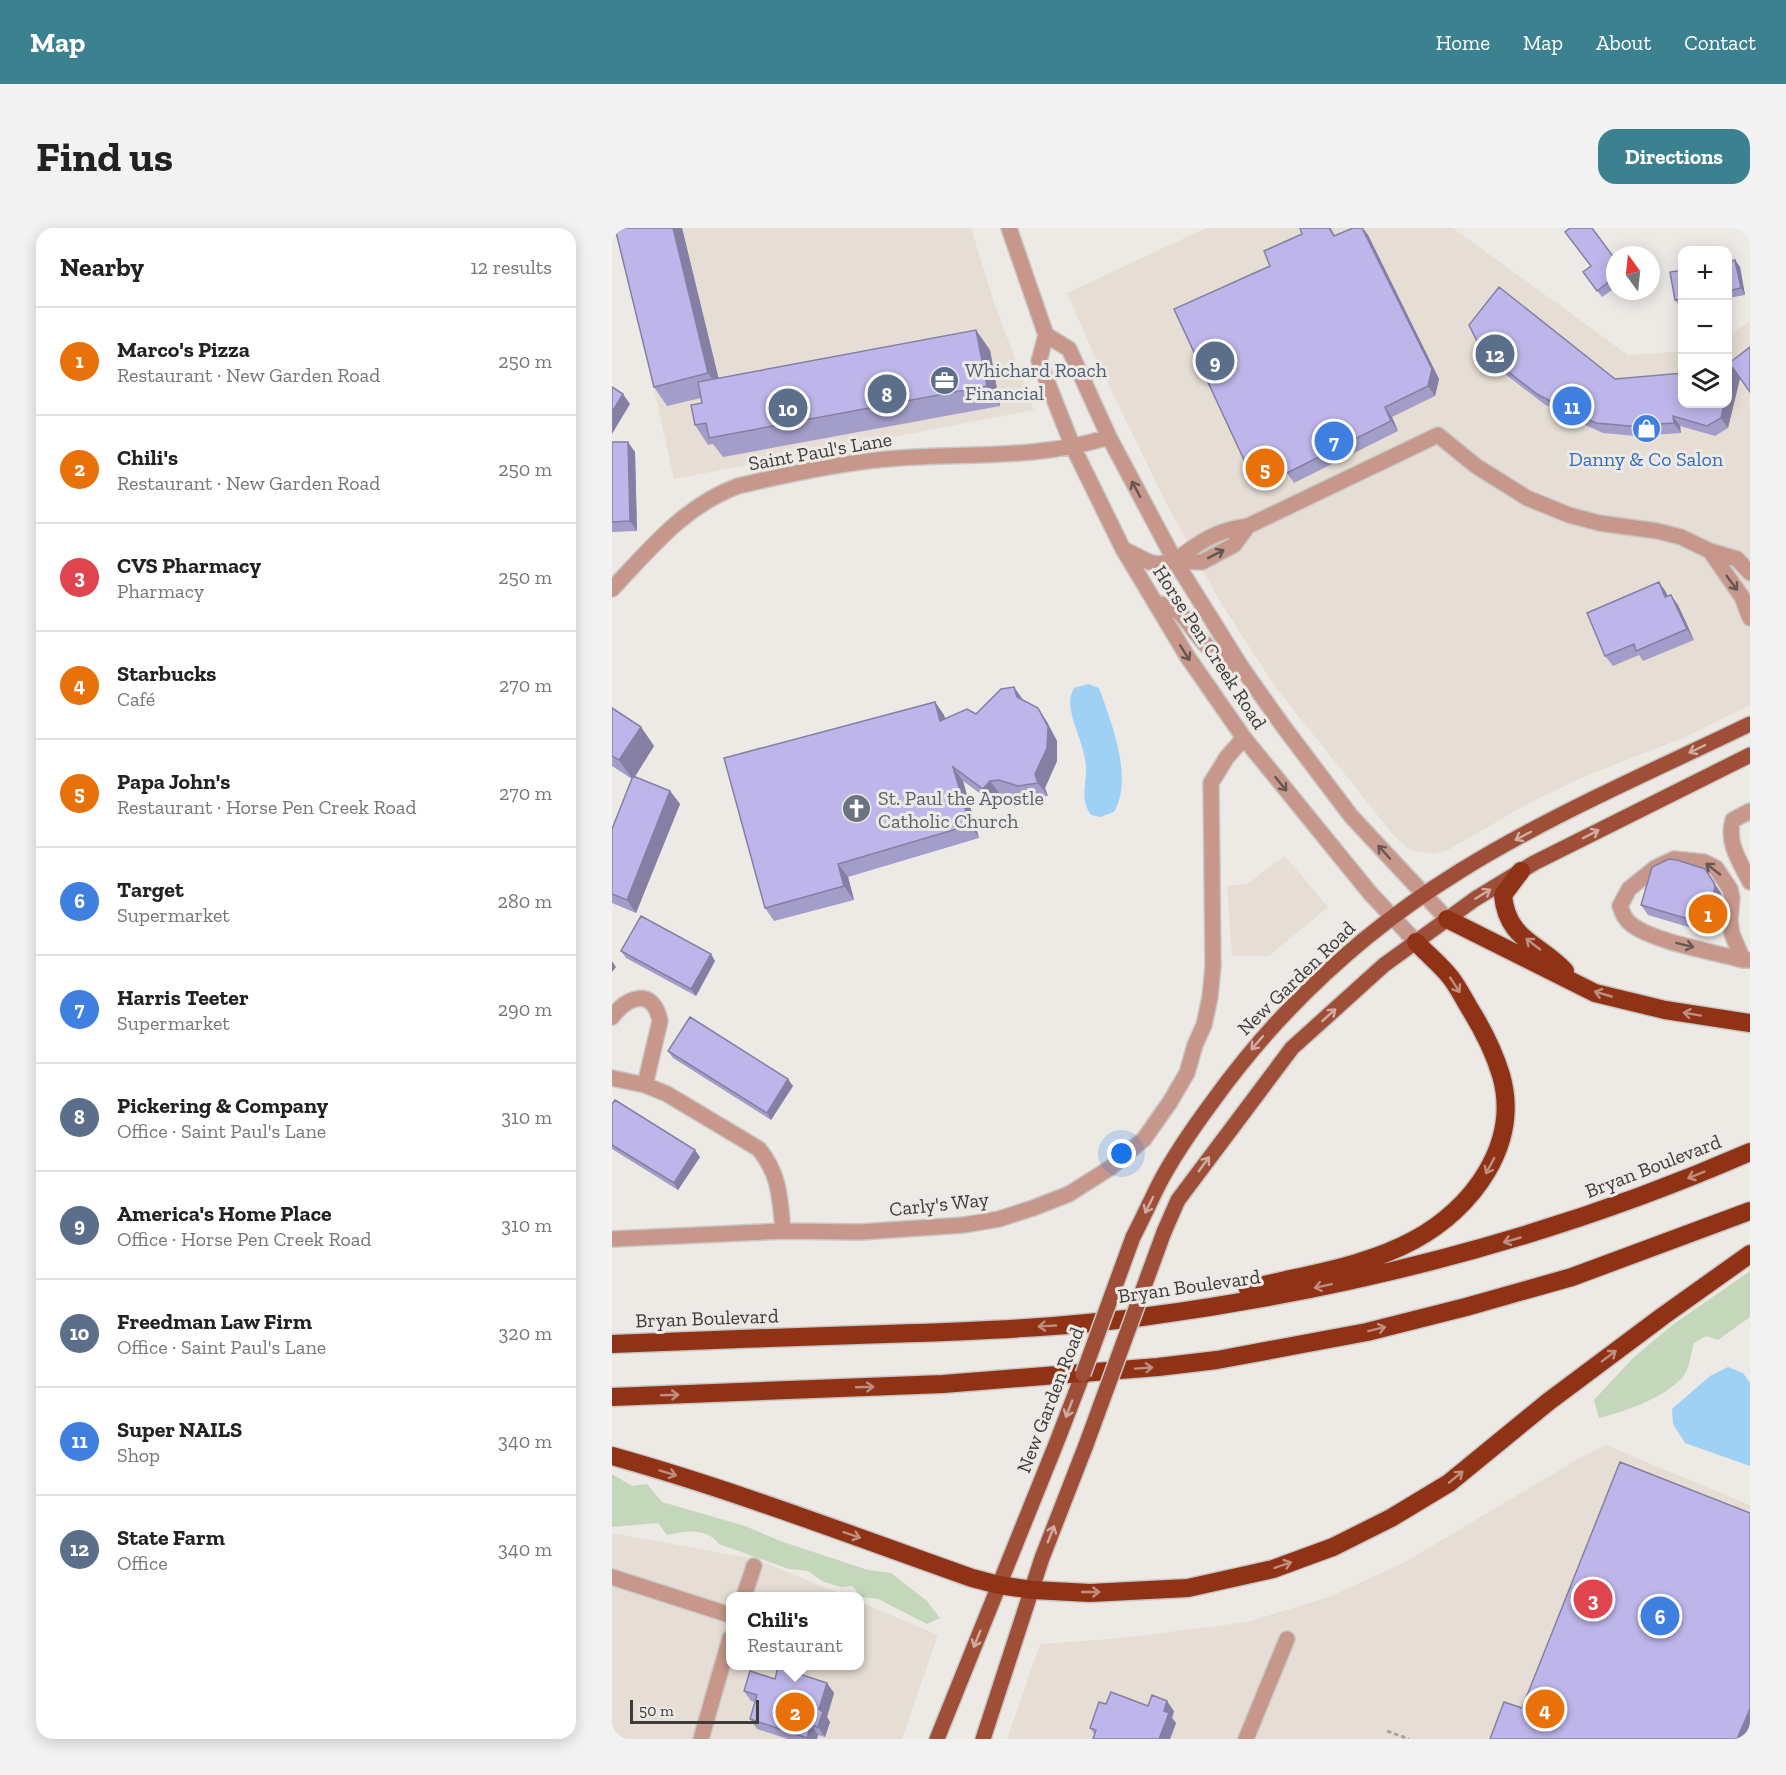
<!DOCTYPE html>
<meta charset="utf-8">
<style>
:root{--surface:#fff;--page:#f2f2f2;--text:#222;--muted:#767676;--line:#e0e0e0;--accent:#3c818f}
body{margin:0;font-family:"Zilla Slab",serif;background:var(--page);color:var(--text)}
.controls{position:absolute;right:18px;top:18px;display:grid;overflow:hidden;border-radius:12px;box-shadow:0 3px 15px #0003}
.controls button{width:54px;height:54px;display:grid;place-items:center;padding:0;border:0;border-bottom:2px solid var(--line);background:var(--surface);color:var(--text);font:30px sans-serif}
.compass{position:absolute;left:994px;top:18px;width:54px;height:54px;border-radius:50%;background:var(--surface);box-shadow:0 3px 15px #0003;rotate:345deg}
.scale{position:absolute;left:18px;bottom:15px;width:129px;box-sizing:border-box;padding-left:6px;border:3px solid #3d3c3a;border-top:0;font-size:16px;line-height:21px;white-space:nowrap;color:#3d3c3a;-webkit-text-stroke:4px #edeae6;paint-order:stroke}
.you{position:absolute;left:510px;top:926px;width:21px;height:21px;margin:-15px;border:4px solid #fff;border-radius:50%;background:#1a73e8;box-shadow:0 0 0 9px #1a73e833}
.badge{display:grid;place-items:center;width:39px;height:39px;border-radius:50%;background:var(--accent);color:#fff;font-size:20px;font-weight:700}
.pin{position:absolute;translate:-50% -50%;border:3px solid #fff;box-shadow:0 2px 6px #0006}
.popup{position:absolute;left:114px;top:1364px;width:138px;height:78px;box-sizing:border-box;display:grid;place-content:center;border-radius:12px;background:var(--surface);filter:drop-shadow(0 2px 4px #0005);font-size:20px;white-space:nowrap;color:var(--muted)}
.popup b{font-size:22px;color:var(--text)}
.popup::after{content:'';position:absolute;left:50%;top:100%;margin-left:-12px;border:12px solid transparent;border-top-color:var(--surface)}
.list{margin:0;padding:0;list-style:none}
h2{display:flex;justify-content:space-between;align-items:center;height:78px;margin:0;padding:0 24px;font-size:26px}
h2 small{font-size:20px;font-weight:400;color:var(--muted)}
.list li{display:grid;grid-template-columns:39px 1fr auto;gap:18px;align-items:center;box-sizing:border-box;height:108px;padding:0 24px;border-top:2px solid var(--line)}
.list b{display:block;font-size:22px;white-space:nowrap}
.list p{margin:0;font-size:20px;white-space:nowrap;color:var(--muted)}
.list em{font-size:20px;font-style:normal;color:var(--muted)}
.icon{flex:none;width:33px;height:33px;fill:none;stroke:currentColor;stroke-width:2;stroke-linecap:round;stroke-linejoin:round}
.map{position:relative;flex:none;width:1138px;height:1511px;overflow:hidden;border-radius:18px}
header{display:flex;align-items:center;gap:36px;box-sizing:border-box;height:84px;padding:0 30px;background:var(--accent);color:#fff}
header strong{font-size:28px}
nav{display:flex;gap:33px;margin-inline-start:auto;font-size:21px}
.intro{display:flex;align-items:center;justify-content:space-between;box-sizing:border-box;height:144px;padding:0 36px}
h1{margin:0;font-size:42px}
.button{padding:15px 27px;border-radius:18px;background:var(--accent);color:#fff;font-size:21px;font-weight:700}
main{display:flex;gap:36px;padding:0 36px}
aside{flex:1;background:var(--surface);border-radius:18px;box-shadow:0 3px 15px #0003}
.map>svg:first-child{display:block}
.built{fill:#e6ded4}
.green{fill:#c4d7ba}
.water{fill:#9fd1f5}
.lines{fill:none;stroke-linecap:round;stroke-linejoin:round}
.minor-casing{stroke:#cac7c4;stroke-width:18}
.major-casing{stroke:#cac7c4;stroke-width:18}
.highway-casing{stroke:#cac7c4;stroke-width:21}
.path{stroke:#a7a4a1;stroke-width:3;stroke-dasharray:4.5 3;stroke-linecap:butt}
.minor{stroke:#c6978a;stroke-width:15}
.major{stroke:#9f4f38;stroke-width:15}
.highway{stroke:#8f3216;stroke-width:18}
.major-bridge-casing{stroke:#cac7c4;stroke-width:18;stroke-linecap:butt}
.major-bridge{stroke:#9f4f38;stroke-width:15}
.wall{fill:#a39dc9}
.shaded-wall{fill:#857fa4}
.building{fill:#beb6ea;stroke:#857fa4;stroke-width:1.5}
.oneway{stroke:#665752}
.oneway2{stroke:#ceaca0}
.oneway3{stroke:#be8e7e}
.labels{text-anchor:middle;stroke-width:6;stroke-linejoin:round;paint-order:stroke}
.service-label{font-size:20px;fill:#4e5e75;stroke:#edeae6;text-anchor:start}
.street-label{font-size:20px;fill:#3d3c3a;stroke:#edeae6}
.shop-label{font-size:20px;fill:#366cbe;stroke:#edeae6}
.worship-label{font-size:20px;fill:#5b616d;stroke:#edeae6;text-anchor:start}
</style>
<header>
<strong>Map</strong>
<nav><a>Home</a><a>Map</a><a>About</a><a>Contact</a></nav>
</header>
<div class="intro"><h1>Find us</h1><a class="button">Directions</a></div>
<main>
<aside>
<h2>Nearby<small>12 results</small></h2>
<ul class="list">
<li><span class="badge" style="background:#e8710a">1</span><div><b>Marco's Pizza</b><p>Restaurant · New Garden Road</p></div><em>250 m</em></li>
<li><span class="badge" style="background:#e8710a">2</span><div><b>Chili's</b><p>Restaurant · New Garden Road</p></div><em>250 m</em></li>
<li><span class="badge" style="background:#e0444e">3</span><div><b>CVS Pharmacy</b><p>Pharmacy</p></div><em>250 m</em></li>
<li><span class="badge" style="background:#e8710a">4</span><div><b>Starbucks</b><p>Café</p></div><em>270 m</em></li>
<li><span class="badge" style="background:#e8710a">5</span><div><b>Papa John's</b><p>Restaurant · Horse Pen Creek Road</p></div><em>270 m</em></li>
<li><span class="badge" style="background:#3f7fe0">6</span><div><b>Target</b><p>Supermarket</p></div><em>280 m</em></li>
<li><span class="badge" style="background:#3f7fe0">7</span><div><b>Harris Teeter</b><p>Supermarket</p></div><em>290 m</em></li>
<li><span class="badge" style="background:#5c6f8a">8</span><div><b>Pickering &amp; Company</b><p>Office · Saint Paul's Lane</p></div><em>310 m</em></li>
<li><span class="badge" style="background:#5c6f8a">9</span><div><b>America's Home Place</b><p>Office · Horse Pen Creek Road</p></div><em>310 m</em></li>
<li><span class="badge" style="background:#5c6f8a">10</span><div><b>Freedman Law Firm</b><p>Office · Saint Paul's Lane</p></div><em>320 m</em></li>
<li><span class="badge" style="background:#3f7fe0">11</span><div><b>Super NAILS</b><p>Shop</p></div><em>340 m</em></li>
<li><span class="badge" style="background:#5c6f8a">12</span><div><b>State Farm</b><p>Office</p></div><em>340 m</em></li>
</ul>
</aside>
<div class="map">
<svg width="1138" height="1511" viewBox="0 0 1138 1511">
<rect width="100%" height="100%" fill="#edeae6"/>
<path class="built" d="M6 0H359L382 74 422 182 62 251Z
M594 0H841L1016 127 1070 123V176H1116V108L1138 93V477L1071 510 976 547 917 575 836 622 822 626 806 624 794 619 779 604 664 460 610 377 556 279 482 127 455 65Z
M673 628 716 679 657 728H620L615 658 635 656Z
M994 1217 1138 1277V1511H395L428 1416 510 1410 635 1394 717 1369 793 1334 966 1231Z
M0 1305 144 1331 234 1368H118V1438H248V1374L326 1407 290 1511H0Z"/>
<path class="green" d="M1138 1043V1089L1106 1112 1094 1108 1082 1115C1079 1125 1077 1143 1070 1150 1050 1171 1014 1183 987 1190L982 1172 1021 1130 1059 1098Z
M0 1246 20 1258 35 1256 50 1274 133 1298 171 1314 256 1342 279 1345 315 1373 328 1390 315 1396 266 1371 250 1369 240 1358 228 1359 210 1353 196 1343 177 1341 107 1316C94 1299 73 1303 55 1307L46 1295 0 1299Z"/>
<path class="water" d="M476 456 487 460C499 493 522 551 502 584L488 589 479 587C468 571 474 560 474 542 474 517 458 495 458 473 458 469 460 464 462 460Z
M1116 1139 1131 1145 1138 1155V1238L1073 1215 1061 1196 1060 1181 1098 1148Z"/>
<g class="lines">
<defs>
<path id="minor" d="M397 0 434 107 427 133 461 219 511 321 575 428 632 510 758 665 804 714
M434 107 457 121 497 209 563 333 630 440 671 498 739 588 835 691
M511 321 537 334 546 336 563 333 590 334 622 317 636 298
M1098 323 1130 369 1138 390
M563 333C587 314 605 302 636 298L826 207 864 238 915 270 957 287 987 295 1045 303 1069 309 1098 323 1125 331 1138 345
M0 361C39 320 72 278 126 258 176 246 237 233 288 230 360 225 427 231 497 209
M543 375C574 379 576 400 596 419 605 428 616 435 626 443
M1138 583 1121 592C1114 614 1128 634 1138 654
M1131 732 1120 706 1118 693 1120 670 1118 661 1104 640 1092 634 1062 631 1043 640 1017 661 1008 678C1011 686 1013 692 1020 697 1043 714 1102 724 1131 732H1138
M0 789C16 768 41 759 48 793L33 857
M0 850 33 857 55 866 147 921C168 947 168 971 171 1003
M0 1011 171 1003 248 1004 352 997 387 991 421 980 457 966 498 940 532 911 558 874 575 845 583 817 592 797 598 769 601 738 599 555 615 529 632 510
M0 1349 118 1387
M132 1368 142 1338
M89 1511 118 1410
M634 1511 675 1411"/>
<path id="major" d="M552 1004 566 972 680 820 772 737 863 671 922 635 1138 527
M521 1009C530 992 538 974 547 956 562 927 581 900 601 873 668 780 751 703 848 643 940 586 1041 543 1138 496
M325 1511 444 1216 471 1146
M371 1511 430 1330 474 1217"/>
<path id="highway" d="M909 643 891 667C895 712 927 715 953 743
M835 691 983 765 1053 782 1138 795
M636 1061C690 1047 753 1039 802 1012 860 981 909 916 889 847 882 824 871 802 858 781 852 771 846 759 839 750 829 737 815 726 804 714
M0 1116C91 1112 183 1109 274 1106 362 1103 450 1100 537 1088 744 1060 946 1008 1138 924
M0 1169 331 1156 546 1139 605 1132 755 1104 854 1079 960 1049 1138 983
M0 1228C122 1262 241 1308 360 1350L387 1357 421 1362 478 1365 576 1360 661 1341 721 1319 779 1290 837 1255 936 1174 1051 1088 1138 1026"/>
</defs>
<use href="#minor" class="minor-casing"/>
<use href="#major" class="major-casing"/>
<use href="#highway" class="highway-casing"/>
<path class="path" d="M775 1503 797 1511"/>
<use href="#minor" class="minor"/>
<use href="#major" class="major"/>
<use href="#highway" class="highway"/>
<defs>
<path id="major-bridge" d="M471 1146 521 1009
M474 1217 552 1004"/>
</defs>
<use href="#major-bridge" class="major-bridge-casing"/>
<use href="#major-bridge" class="major-bridge"/>
</g>
<path class="wall" d="M3 0H70L106 150 378 122 388 178 111 229 101 216 96 217 83 197 90 175 89 170 55 178 42 159Z
M688 0H719L723 8 741 0H751L756 7 827 151 823 168 780 189 786 203 682 255 675 245 647 259 640 249 658 38 690 6Z
M1003 31V60L990 69 971 44Z
M1123 32 1128 39 1133 67 1116 70V34Z
M1071 42V79H1068L1063 72Z
M866 115 1003 151 1128 150 1116 200 1103 208 1068 198 1069 205 1024 208 991 205 960 191 932 176 893 146 873 125Z
M0 214 23 224 25 303 0 304Z
M1054 364 1055 368 1066 377 1082 412 1031 433 1027 427 1001 438 993 428Z
M411 472 426 480 435 494 445 513V533L433 560 436 568 415 571 397 565 388 566 381 575 351 553 367 610 236 649 242 672 162 693 153 680 323 474 332 487 333 490 364 486Z
M0 480 29 499 42 518 22 549 58 563 68 576 24 685 0 675V601L20 551 0 538Z
M1109 665 1110 671 1100 706 1036 687 1029 677Z
M9 723 103 733 84 768 14 730Z
M56 823 181 858 159 892 61 830Z
M0 876 88 929 66 962 0 921Z
M163 1451 215 1455 222 1465 215 1489 218 1494 213 1509 206 1507 205 1511H176L145 1501 138 1491 143 1474 139 1473 132 1463Z
M494 1476 536 1478 562 1483 560 1490 564 1495 558 1511H481L483 1507 478 1500Z"/>
<path class="shaded-wall" d="M61 0H70L110 164 96 145Z
M750 0 756 7 827 151 823 168 816 158Z
M1123 32 1128 39 1133 67 1129 60Z
M364 102 378 122 388 178 375 158Z
M1121 140 1128 150 1116 200 1109 190 1112 176H1116V163Z
M11 166 18 176 0 206V184Z
M773 179 780 189 786 203 779 193Z
M1061 188 1068 198 1069 205 1062 195Z
M16 214 23 224 25 303 18 293Z
M1047 354 1054 364 1060 379 1053 369Z
M1059 367 1066 377 1082 412 1075 401Z
M402 459 412 473 405 469Z
M323 474 332 487 337 506 328 493Z
M426 480 435 494 445 513V533L433 560 436 568 426 555 423 546Z
M29 499 42 518 21 552 7 532Z
M341 539 351 553 367 610 358 597Z
M378 553 388 566 381 575 371 561Z
M58 563 68 576 24 685 15 672Z
M226 636 236 649 242 672 232 658Z
M1093 641 1109 665 1110 671 1100 706 1093 696Z
M99 726 103 733 84 768 79 761Z
M0 733 4 739 0 744Z
M176 851 181 858 159 892 155 885Z
M83 922 88 929 66 962 62 955Z
M215 1455 222 1465 215 1489 218 1494 213 1509 206 1499 207 1481Z
M555 1473 562 1483 560 1490 564 1495 558 1511H547L552 1483Z
M1138 1481V1508L1137 1511H1125Z
M199 1497 206 1507 205 1511H196L195 1510Z"/>
<path class="building" d="M3 0H61L96 145 42 159Z
M688 0H717L722 8 741 0H750L820 141 816 158 773 179 779 193 675 245 669 234 640 249 562 81 658 38 652 23 690 6Z
M958 0H980L1003 31V49L985 63 971 44 979 38 953 4Z
M1123 32 1129 60 1116 63V34Z
M1071 42V71L1063 72 1058 44Z
M887 59 1003 151 1071 145V176H1112L1109 190 1095 198 1061 188 1062 195 1017 198 984 195 953 181 925 166 886 136 866 115 857 97Z
M364 102 375 158 97 210 94 195 83 197 79 177 90 175 86 154Z
M1138 119V164L1121 140 1116 163V136Z
M0 159 11 166 0 184Z
M0 214H16L18 293 0 294Z
M1047 354 1053 369 1059 367 1075 401 1024 423 1022 416 993 428 975 385Z
M402 459 405 469 426 480 436 499 435 520 423 546 426 555 406 558 387 552 378 553 371 561 341 539 358 597 226 636 232 658 153 680 112 530 323 474 328 493 355 481 364 486 389 461Z
M0 480 29 499 7 532 0 528Z
M21 548 58 563 15 672 0 666V601Z
M1057 631 1065 632 1093 641 1102 655 1103 660 1093 696 1029 677 1040 639Z
M29 688 99 726 79 761 9 723Z
M78 789 176 851 155 885 56 823Z
M3 872 83 922 62 955 0 917V876Z
M1008 1234 1138 1285V1481L1125 1511H878L892 1474 910 1480Z
M166 1439 215 1455 207 1481 211 1484 206 1499 199 1497 195 1510 138 1491 145 1467 132 1463 138 1443 163 1451Z
M499 1464 536 1478 540 1467 555 1473 552 1483 557 1485 547 1511H481L484 1502 478 1500 487 1474 494 1476Z"/>
<defs><path id="oneway-shaft" d="M-6 0H5M1.5-3L5.5 0L1.5 3" fill="none" stroke-width="1.6" stroke-linecap="round" stroke-linejoin="round" transform="scale(1.5)"/></defs>
<g class="oneway">
<use href="#oneway-shaft" transform="translate(524 261) rotate(-118)"/>
<use href="#oneway-shaft" transform="translate(604 326) rotate(-27)"/>
<use href="#oneway-shaft" transform="translate(1120 355) rotate(53)"/>
<use href="#oneway-shaft" transform="translate(573 425) rotate(58)"/>
<use href="#oneway-shaft" transform="translate(669 556) rotate(51)"/>
<use href="#oneway-shaft" transform="translate(772 624) rotate(-132)"/>
<use href="#oneway-shaft" transform="translate(1101 641) rotate(-142)"/>
<use href="#oneway-shaft" transform="translate(1073 717) rotate(14)"/>
</g>
<g class="oneway2">
<use href="#oneway-shaft" transform="translate(1085 521) rotate(154)"/>
<use href="#oneway-shaft" transform="translate(979 606) rotate(-27)"/>
<use href="#oneway-shaft" transform="translate(911 608) rotate(152)"/>
<use href="#oneway-shaft" transform="translate(871 666) rotate(-32)"/>
<use href="#oneway-shaft" transform="translate(717 787) rotate(-42)"/>
<use href="#oneway-shaft" transform="translate(645 815) rotate(131)"/>
<use href="#oneway-shaft" transform="translate(592 936) rotate(-54)"/>
<use href="#oneway-shaft" transform="translate(537 977) rotate(116)"/>
<use href="#oneway-shaft" transform="translate(457 1181) rotate(111)"/>
<use href="#oneway-shaft" transform="translate(439 1306) rotate(-69)"/>
<use href="#oneway-shaft" transform="translate(365 1411) rotate(112)"/>
</g>
<g class="oneway3">
<use href="#oneway-shaft" transform="translate(921 716) rotate(-142)"/>
<use href="#oneway-shaft" transform="translate(843 757) rotate(57)"/>
<use href="#oneway-shaft" transform="translate(991 766) rotate(-164)"/>
<use href="#oneway-shaft" transform="translate(1080 786) rotate(-170)"/>
<use href="#oneway-shaft" transform="translate(878 938) rotate(118)"/>
<use href="#oneway-shaft" transform="translate(1084 947) rotate(158)"/>
<use href="#oneway-shaft" transform="translate(900 1012) rotate(164)"/>
<use href="#oneway-shaft" transform="translate(711 1058) rotate(168)"/>
<use href="#oneway-shaft" transform="translate(435 1098) rotate(177)"/>
<use href="#oneway-shaft" transform="translate(765 1101) rotate(-14)"/>
<use href="#oneway-shaft" transform="translate(997 1128) rotate(-37)"/>
<use href="#oneway-shaft" transform="translate(532 1140) rotate(-4)"/>
<use href="#oneway-shaft" transform="translate(253 1159) rotate(-2)"/>
<use href="#oneway-shaft" transform="translate(58 1167) rotate(-2)"/>
<use href="#oneway-shaft" transform="translate(56 1245) rotate(17)"/>
<use href="#oneway-shaft" transform="translate(844 1249) rotate(-39)"/>
<use href="#oneway-shaft" transform="translate(240 1307) rotate(19)"/>
<use href="#oneway-shaft" transform="translate(671 1337) rotate(-19)"/>
<use href="#oneway-shaft" transform="translate(479 1364)"/>
</g>
<defs>
<symbol id="office-disc" viewBox="-11 -11 22 22"><circle r="9.5" fill="#5c6f8a" stroke="#edeae6"/><path d="M-6-3h4V-5.5h4V-3h4V5H-6ZM-1-4.5V-3h2v-1.5ZM-6 0V1H6V0Z" fill="#fff"/></symbol>
<symbol id="shop-disc" viewBox="-11 -11 22 22"><circle r="9.5" fill="#3f7fe0" stroke="#edeae6"/><path d="M-5-2.5h2.3a2.7 3.5 0 0 1 5.4 0H5L5.5 6h-11ZM-1.5-2.5h3a1.5 2.3 0 0 0-3 0Z" fill="#fff"/></symbol>
<symbol id="church-disc" viewBox="-11 -11 22 22"><circle r="9.5" fill="#6b7280" stroke="#edeae6"/><path d="M-1.2-6h2.4v3.5h3.3v2.4h-3.3V6h-2.4V-.1h-3.3v-2.4h3.3Z" fill="#fff"/></symbol>
</defs>
<g fill-rule="evenodd">
<use href="#office-disc" x="316" y="136" width="33" height="33"/>
<use href="#shop-disc" x="1018" y="184" width="33" height="33"/>
<use href="#church-disc" x="228" y="564" width="33" height="33"/>
</g>
<g class="labels">
<g class="service-label">
<text x="353" y="149">Whichard Roach<tspan x="353" dy="23">Financial</tspan></text>
</g>
<g class="street-label">
<text transform="translate(208 223) rotate(-10)" y="7">Saint Paul's Lane</text>
<text transform="translate(598 419) rotate(57)" y="7">Horse Pen Creek Road</text>
<text transform="translate(684 750) rotate(-44)" y="7">New Garden Road</text>
<text transform="translate(1041 938) rotate(-21)" y="7">Bryan Boulevard</text>
<text transform="translate(327 976) rotate(-6)" y="7">Carly's Way</text>
<text transform="translate(577 1058) rotate(-8)" y="7">Bryan Boulevard</text>
<text transform="translate(95 1090) rotate(-2)" y="7">Bryan Boulevard</text>
<text transform="translate(438 1172) rotate(-69)" y="7">New Garden Road</text>
</g>
<g class="shop-label">
<text x="1034" y="238">Danny &amp; Co Salon</text>
</g>
<g class="worship-label">
<text x="266" y="577">St. Paul the Apostle<tspan x="266" dy="23">Catholic Church</tspan></text>
</g>
</g>
</svg>
<div class="controls">
<button>+</button>
<button>−</button>
<button><svg class="icon" aria-label="layers" viewBox="0 0 24 24"><path d="M12 4l9 5-9 5-9-5zM3 14l9 5 9-5"/></svg></button>
</div>
<svg class="compass" viewBox="-18 -18 36 36"><path d="M0-13l5 13h-10z" fill="#e53935"/><path d="M0 13l5-13h-10z" fill="#767676"/></svg>
<div class="scale">50 m</div>
<div class="you"></div>
<div class="pin badge" style="left:1096px;top:686px;background:#e8710a">1</div>
<div class="pin badge" style="left:183px;top:1484px;background:#e8710a">2</div>
<div class="popup"><b>Chili's</b>Restaurant</div>
<div class="pin badge" style="left:981px;top:1371px;background:#e0444e">3</div>
<div class="pin badge" style="left:933px;top:1481px;background:#e8710a">4</div>
<div class="pin badge" style="left:653px;top:240px;background:#e8710a">5</div>
<div class="pin badge" style="left:1048px;top:1388px;background:#3f7fe0">6</div>
<div class="pin badge" style="left:722px;top:213px;background:#3f7fe0">7</div>
<div class="pin badge" style="left:275px;top:166px;background:#5c6f8a">8</div>
<div class="pin badge" style="left:603px;top:133px;background:#5c6f8a">9</div>
<div class="pin badge" style="left:176px;top:180px;background:#5c6f8a">10</div>
<div class="pin badge" style="left:960px;top:178px;background:#3f7fe0">11</div>
<div class="pin badge" style="left:883px;top:126px;background:#5c6f8a">12</div>
</div>
</main>
